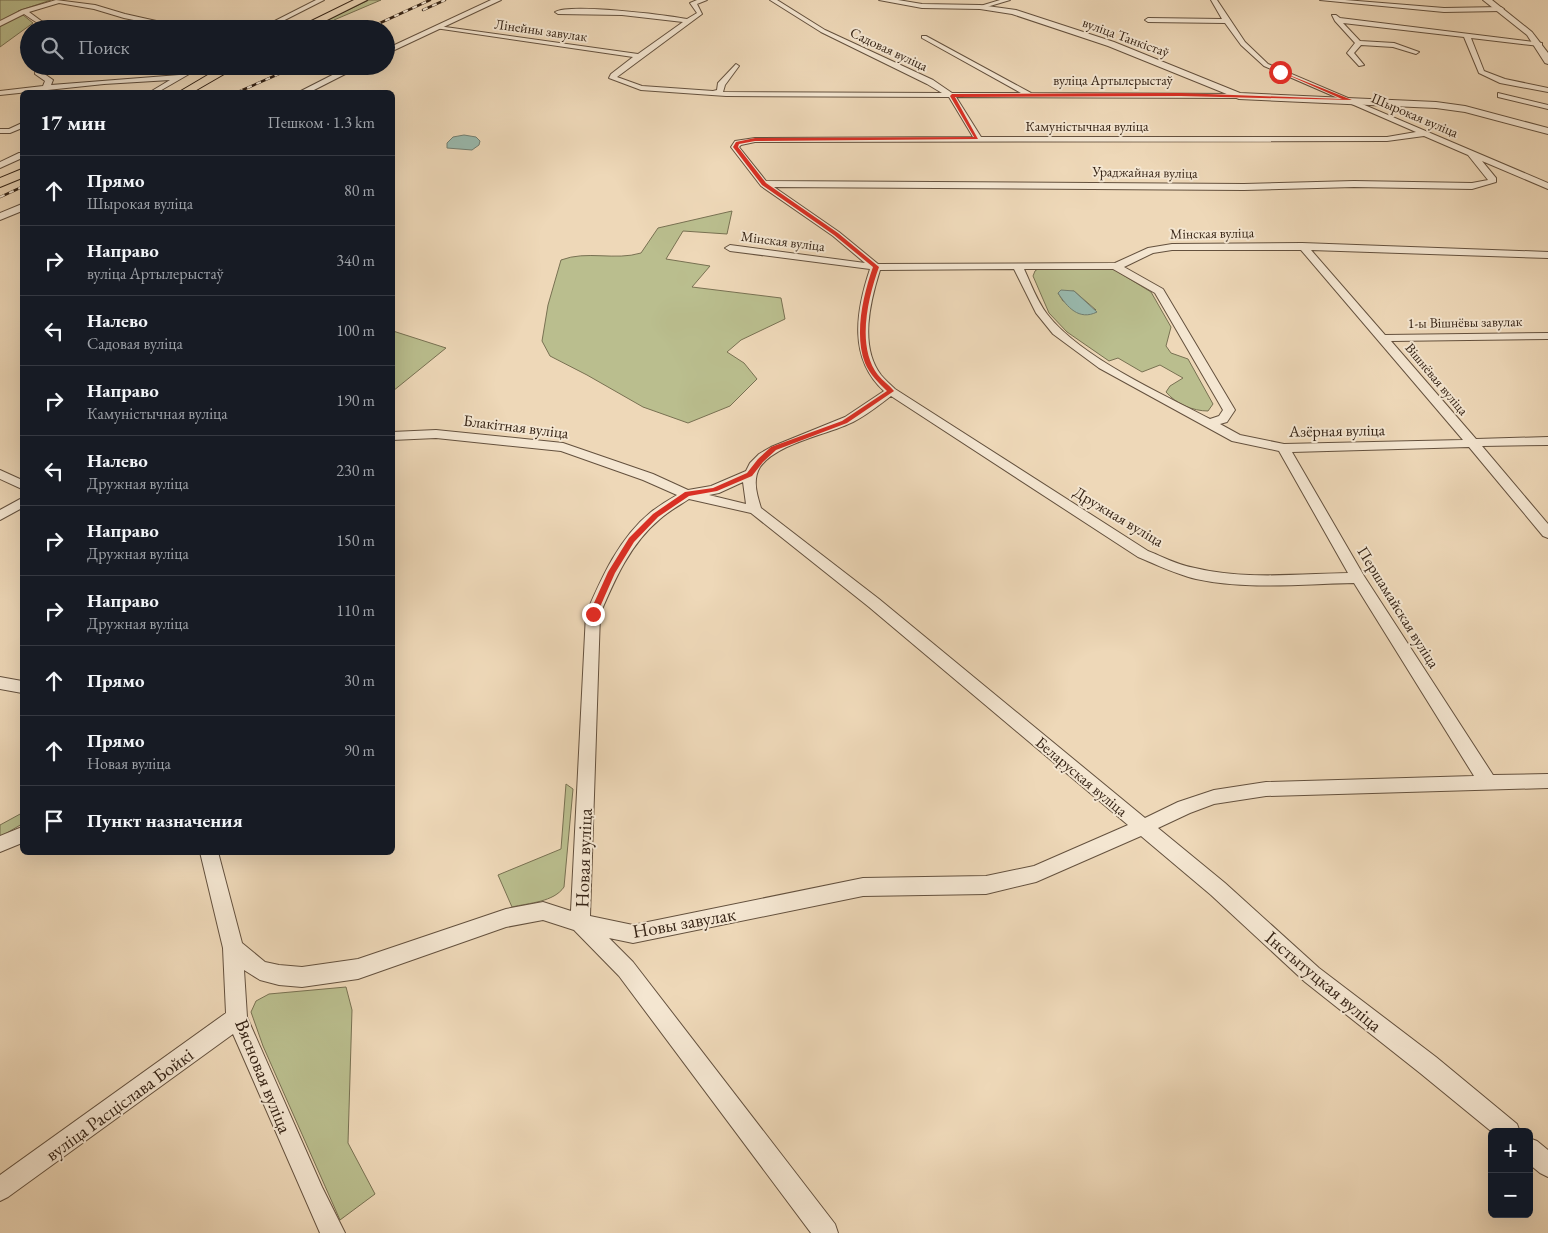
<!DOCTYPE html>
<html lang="ru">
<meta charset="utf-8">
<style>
:root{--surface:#171b24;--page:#242831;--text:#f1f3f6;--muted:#9ea1a6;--line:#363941}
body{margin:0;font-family:"EB Garamond",serif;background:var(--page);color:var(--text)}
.controls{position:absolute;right:15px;bottom:15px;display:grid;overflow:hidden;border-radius:8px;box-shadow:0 5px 20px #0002}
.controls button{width:45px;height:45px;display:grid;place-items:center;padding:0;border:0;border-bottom:1px solid var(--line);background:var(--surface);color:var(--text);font:25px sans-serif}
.stop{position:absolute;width:15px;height:15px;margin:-11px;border:4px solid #d93025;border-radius:50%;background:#fff}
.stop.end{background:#d93025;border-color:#fff;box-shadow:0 1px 5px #0008}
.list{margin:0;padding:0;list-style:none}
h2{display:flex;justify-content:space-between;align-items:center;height:65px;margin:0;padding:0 20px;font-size:21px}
h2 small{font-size:16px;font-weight:400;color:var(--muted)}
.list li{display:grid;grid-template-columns:32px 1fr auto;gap:15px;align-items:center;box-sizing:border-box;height:70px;padding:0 20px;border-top:1px solid var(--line)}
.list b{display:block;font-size:19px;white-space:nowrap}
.list p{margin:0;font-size:16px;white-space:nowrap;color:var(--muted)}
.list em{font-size:16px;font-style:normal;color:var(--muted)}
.icon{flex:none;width:28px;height:28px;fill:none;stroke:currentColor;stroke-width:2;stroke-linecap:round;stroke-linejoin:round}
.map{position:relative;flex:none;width:1548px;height:1233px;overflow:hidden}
.search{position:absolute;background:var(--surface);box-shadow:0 5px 20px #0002;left:20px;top:20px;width:375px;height:55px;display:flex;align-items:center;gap:12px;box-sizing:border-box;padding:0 18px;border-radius:28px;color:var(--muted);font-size:19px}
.panel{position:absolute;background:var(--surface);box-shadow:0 5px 20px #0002;left:20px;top:90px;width:375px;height:765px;border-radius:8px}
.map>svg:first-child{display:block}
.green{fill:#babe8e;stroke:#787152;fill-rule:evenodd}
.water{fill:#99baaf;stroke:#717e72}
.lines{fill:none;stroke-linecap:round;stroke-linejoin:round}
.minor-casing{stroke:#64513e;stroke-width:2}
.tertiary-casing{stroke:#64513e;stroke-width:2}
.trunk-casing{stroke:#362416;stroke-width:2}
.minor{fill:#f4e6d1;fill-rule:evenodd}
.tertiary{fill:#f4e6d1;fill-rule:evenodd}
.trunk{fill:#eed8b8;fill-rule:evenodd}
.rail-casing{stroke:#362416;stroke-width:2.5}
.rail{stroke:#f4e6d1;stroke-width:2;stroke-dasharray:5;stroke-linecap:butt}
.route{fill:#d93025}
.labels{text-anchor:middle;stroke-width:4;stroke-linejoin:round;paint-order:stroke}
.far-street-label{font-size:14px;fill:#362416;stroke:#f4e6d1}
.street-label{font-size:16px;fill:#362416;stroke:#f4e6d1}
.near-street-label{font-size:19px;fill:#362416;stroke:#f4e6d1}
</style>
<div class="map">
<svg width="1548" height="1233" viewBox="0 0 1548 1233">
<rect width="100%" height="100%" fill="#eed8b8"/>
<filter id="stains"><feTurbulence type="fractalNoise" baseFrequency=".004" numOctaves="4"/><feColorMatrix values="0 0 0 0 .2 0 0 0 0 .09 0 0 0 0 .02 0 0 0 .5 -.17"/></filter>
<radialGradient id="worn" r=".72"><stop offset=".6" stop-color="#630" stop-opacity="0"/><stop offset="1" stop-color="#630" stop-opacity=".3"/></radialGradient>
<path class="green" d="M0 0H51L18 11 33 23 0 47Z
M369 0H381L334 20 333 23 318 24Z
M732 211 727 234 683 231 666 259 710 266 692 287 781 298 785 319 741 340 727 352 744 363 757 379 730 406 688 423 643 407 587 375 550 356 542 341 548 305 561 260C587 250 615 261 641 253L658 228Z
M1039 268H1107L1115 270 1151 292 1171 327 1166 346 1171 353 1188 359 1213 404 1208 411C1193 411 1176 404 1166 392L1170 386 1183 378 1160 365 1142 372 1118 358 1109 361 1067 332 1049 313 1033 276 1035 271ZM1074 291 1096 310 1063 301 1058 293Z
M393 331 446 348 393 391 392 331Z
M566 784 573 789 564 887C554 902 529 903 512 907L498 875 561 849Z
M22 813V824L0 837V825Z
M346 987 352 1010 348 1143 375 1194 340 1220 263 1046 251 1012 256 1001 269 994Z"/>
<path class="water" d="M464 135 476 137 480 141 479 145 472 150 447 148V143L453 137Z
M1061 290 1074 291 1097 312C1079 321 1067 307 1058 293Z"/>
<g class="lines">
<defs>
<path id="minor" d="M56 0 95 5 125 14 192 29H178L124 18 94 9 59 3 29 12 44 23 59 29C44 29 36 22 24 14L0 26V21L22 10Z
M316 0H324L267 29H259Z
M697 0H707L697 4 702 14 617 77 642 86 713 91 717 90 718 83 736 64 739 66 725 85 723 92 942 93 927 84 821 32 770 0H777L825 30 933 80 952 93H1021L922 38V36H926L1031 93 1239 94 1243 96 1239 98 956 97 981 137H1387L1416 132 1264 66 1241 45 1225 23 1148 22 1145 20 1148 18 1222 19 1211 0H1217L1245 42 1268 64 1548 183V189L1482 161 1496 178V182L1472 189 1354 187 1244 190 774 187 839 232 878 264 1115 263 1148 248 1172 244 1302 243 1548 252V258L1311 250 1385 335 1548 333V339L1391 341 1476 439 1548 437V445L1482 446 1548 524V538L1543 536 1469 447 1292 452 1364 576 1493 775 1548 774V788L1266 796 1214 804 1190 813 1158 828 1225 883 1319 968 1436 1057 1517 1124 1520 1132H1492L1420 1073 1305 982 1211 895 1141 836 1036 882 986 894 863 896 633 943 609 938 633 962 835 1224 838 1233H811L619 976 574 930 543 920 506 927 358 979 302 987 279 985 260 980 244 970 247 1017 322 1187 345 1233H320L233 1034 8 1197 0 1201V1175L226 1013 223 948 200 852H218L242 943 265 962 279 965 302 967 358 959 506 909 543 902 571 911 586 614C602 577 619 538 651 512 659 506 668 500 677 495L643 480 561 451 436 438 392 440V432L436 430 563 443 653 474 688 490 711 486 746 471 750 463 759 454 771 447 845 417 884 391C848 358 856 311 870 269L730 251 725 248 730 245 865 263 833 236 761 186 731 147 735 141 755 138 973 137 949 97 726 96 641 90 609 78 611 74 633 57 435 28 438 26 638 54 683 22 622 15 558 14 555 12C570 3 666 15 687 19L697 13 690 3ZM1424 136 1468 155 1488 180 1472 183 1354 181 1244 184 766 181 739 147 741 145 755 142 1387 141ZM1172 250H1301L1463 440 1284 444 1240 435 1220 424 1227 422 1235 410 1163 289 1124 267 1153 253ZM1014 269 1036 313 1053 334 1099 368 1232 441 1279 451 1348 573C1298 574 1244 580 1195 568 1178 565 1163 557 1148 551L895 389C890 384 885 380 881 375 859 346 870 302 880 270ZM1024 269H1113L1155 293 1223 410 1219 416 1210 419C1161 393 1081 358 1047 314 1037 301 1031 284 1024 269ZM891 396 1138 557C1157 565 1176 574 1196 579 1247 590 1302 584 1354 583L1474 776 1266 782 1214 790 1178 802 1145 818 879 599 761 508C757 495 752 480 760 467 777 443 827 435 853 422 867 415 879 405 891 396ZM743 482 746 504 709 495 719 493ZM689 499 751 513 869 607 1128 825 1034 866 986 876 863 878 633 925 590 916 600 614C615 579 630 544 660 519 669 511 680 505 689 499Z
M1000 0H1010L980 9 977 7Z
M1320 0H1345L1444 8 1501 7 1504 9 1501 11 1444 12Z
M1332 15H1336L1340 18 1542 43V45L1540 46 1471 38 1484 71 1505 79 1548 88V92L1500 83 1479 73 1464 37 1343 23 1360 41 1394 43 1419 52 1416 54 1393 47 1361 45 1354 53 1364 65 1359 66 1347 53 1355 43 1335 21Z
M36 66H42L43 73 53 80 51 85 179 75 195 66H203L158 92H150L170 80 104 84 0 95V91L43 86 45 81 35 74Z
M1498 93 1548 105V109L1498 97Z
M22 123V128L10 133H0V129H9Z
M19 153H22V158L0 168V162Z
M0 470 22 480V489L0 479Z
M22 498V508L0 520V510Z
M0 677 22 681V693L0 689Z
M22 827V843L0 852V836Z
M1529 1138 1537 1141 1548 1150V1177L1540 1173 1529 1164Z"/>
<path id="tertiary" d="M491 0H501L386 54V49Z
M879 0H898L922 4 980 5 1016 10 1114 42 1240 93 1436 102 1465 106 1548 128V134L1465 112 1436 108 1239 99 1108 46 1012 14 980 9 922 8Z
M1483 0H1492L1532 32 1548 53V64L1545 63 1527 35Z
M350 66H361L310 92H299Z
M22 204V211L0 220V213Z"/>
<path id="trunk" d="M354 0H367L309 29H295Z
M223 66H238L193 92H179Z
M22 169V178L0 187V178Z"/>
</defs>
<use href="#minor" class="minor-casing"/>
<use href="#tertiary" class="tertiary-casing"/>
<use href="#trunk" class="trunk-casing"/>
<use href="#minor" class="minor"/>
<use href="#tertiary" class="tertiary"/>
<use href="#trunk" class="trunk"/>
<defs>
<path id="rail" d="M423 10 445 0
M367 29 430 0
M238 92 297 66
M0 197 22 187"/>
</defs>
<use href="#rail" class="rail-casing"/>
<use href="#rail" class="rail"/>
</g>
<path class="route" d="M1279 71 1352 100 1181 96 955 97 978 139 755 141 739 144 738 147 766 183 838 233 879 267C868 297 856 347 878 375 883 381 889 385 894 391L847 423 776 450 763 462 752 476 717 491 689 496 658 517 634 542 615 573 596 616H590L589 614 608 572 629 538 653 514 685 492 713 488 747 473 758 459 771 447 842 421 887 391C879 383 870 375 865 363 854 335 863 295 873 267L834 235 762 185 733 147 736 142 755 138 974 137 950 96 952 94 1181 93 1342 99Z"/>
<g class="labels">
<g class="far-street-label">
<text transform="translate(541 30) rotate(8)" y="5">Лінейны завулак</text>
<text transform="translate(1126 37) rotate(20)" y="5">вуліца Танкістаў</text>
<text transform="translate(889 49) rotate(25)" y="5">Садовая вуліца</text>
<text x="1113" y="85">вуліца Артылерыстаў</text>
<text transform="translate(1415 115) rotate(23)" y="5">Шырокая вуліца</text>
<text x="1087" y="131">Камуністычная вуліца</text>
<text transform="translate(1145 172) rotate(1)" y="5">Ураджайная вуліца</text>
<text transform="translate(1212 233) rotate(-1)" y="5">Мінская вуліца</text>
<text transform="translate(783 241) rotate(7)" y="5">Мінская вуліца</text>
<text transform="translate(1465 322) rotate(-1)" y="5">1-ы Вішнёвы завулак</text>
<text transform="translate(1437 379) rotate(50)" y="5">Вішнёвая вуліца</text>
</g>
<g class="street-label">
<text transform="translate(516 426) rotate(7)" y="6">Блакітная вуліца</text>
<text transform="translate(1337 430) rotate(-1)" y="6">Азёрная вуліца</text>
<text transform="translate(1119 516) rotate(31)" y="6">Дружная вуліца</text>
<text transform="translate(1399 607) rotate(58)" y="6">Першамайская вуліца</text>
<text transform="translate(1082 776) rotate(40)" y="6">Беларуская вуліца</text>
</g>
<g class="near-street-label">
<text transform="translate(583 858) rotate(-88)" y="7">Новая вуліца</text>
<text transform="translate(684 922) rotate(-10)" y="7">Новы завулак</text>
<text transform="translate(1324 981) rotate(40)" y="7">Інстытуцкая вуліца</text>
<text transform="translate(264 1076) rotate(68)" y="7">Вясновая вуліца</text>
<text transform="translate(119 1104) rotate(-36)" y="7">вуліца Расціслава Бойкі</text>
</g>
</g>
<rect width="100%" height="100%" filter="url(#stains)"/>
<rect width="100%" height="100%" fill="url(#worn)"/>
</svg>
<div class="controls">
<button>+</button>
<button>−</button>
</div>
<div class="stop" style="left:1280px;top:72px"></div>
<div class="stop end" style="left:593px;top:614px"></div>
<div class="search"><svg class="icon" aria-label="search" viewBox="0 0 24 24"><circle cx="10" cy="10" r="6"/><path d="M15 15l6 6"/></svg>Поиск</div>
<section class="panel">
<h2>17 мин<small>Пешком · 1.3 km</small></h2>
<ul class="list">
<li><svg class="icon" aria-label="ahead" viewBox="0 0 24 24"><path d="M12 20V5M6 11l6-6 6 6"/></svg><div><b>Прямо</b><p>Шырокая вуліца</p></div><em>80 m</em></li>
<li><svg class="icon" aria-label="right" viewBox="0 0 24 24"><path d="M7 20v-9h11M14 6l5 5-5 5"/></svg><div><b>Направо</b><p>вуліца Артылерыстаў</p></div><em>340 m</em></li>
<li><svg class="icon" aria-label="left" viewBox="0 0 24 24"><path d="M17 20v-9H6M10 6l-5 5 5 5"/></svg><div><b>Налево</b><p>Садовая вуліца</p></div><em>100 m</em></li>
<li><svg class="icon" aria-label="right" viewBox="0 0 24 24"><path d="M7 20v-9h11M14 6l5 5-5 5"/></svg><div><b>Направо</b><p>Камуністычная вуліца</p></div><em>190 m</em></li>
<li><svg class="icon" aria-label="left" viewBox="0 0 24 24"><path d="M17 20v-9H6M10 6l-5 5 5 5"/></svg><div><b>Налево</b><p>Дружная вуліца</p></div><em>230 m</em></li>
<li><svg class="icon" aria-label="right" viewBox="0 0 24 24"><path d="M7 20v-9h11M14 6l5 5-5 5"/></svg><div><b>Направо</b><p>Дружная вуліца</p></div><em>150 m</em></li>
<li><svg class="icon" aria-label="right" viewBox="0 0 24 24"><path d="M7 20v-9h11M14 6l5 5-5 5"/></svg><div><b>Направо</b><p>Дружная вуліца</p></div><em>110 m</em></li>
<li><svg class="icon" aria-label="ahead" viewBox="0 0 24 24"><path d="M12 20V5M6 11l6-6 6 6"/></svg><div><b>Прямо</b></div><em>30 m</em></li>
<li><svg class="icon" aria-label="ahead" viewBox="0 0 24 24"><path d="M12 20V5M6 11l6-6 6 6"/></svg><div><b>Прямо</b><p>Новая вуліца</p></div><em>90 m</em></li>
<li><svg class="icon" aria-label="arrive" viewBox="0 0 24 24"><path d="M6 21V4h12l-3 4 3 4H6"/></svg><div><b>Пункт назначения</b></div></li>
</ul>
</section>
</div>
